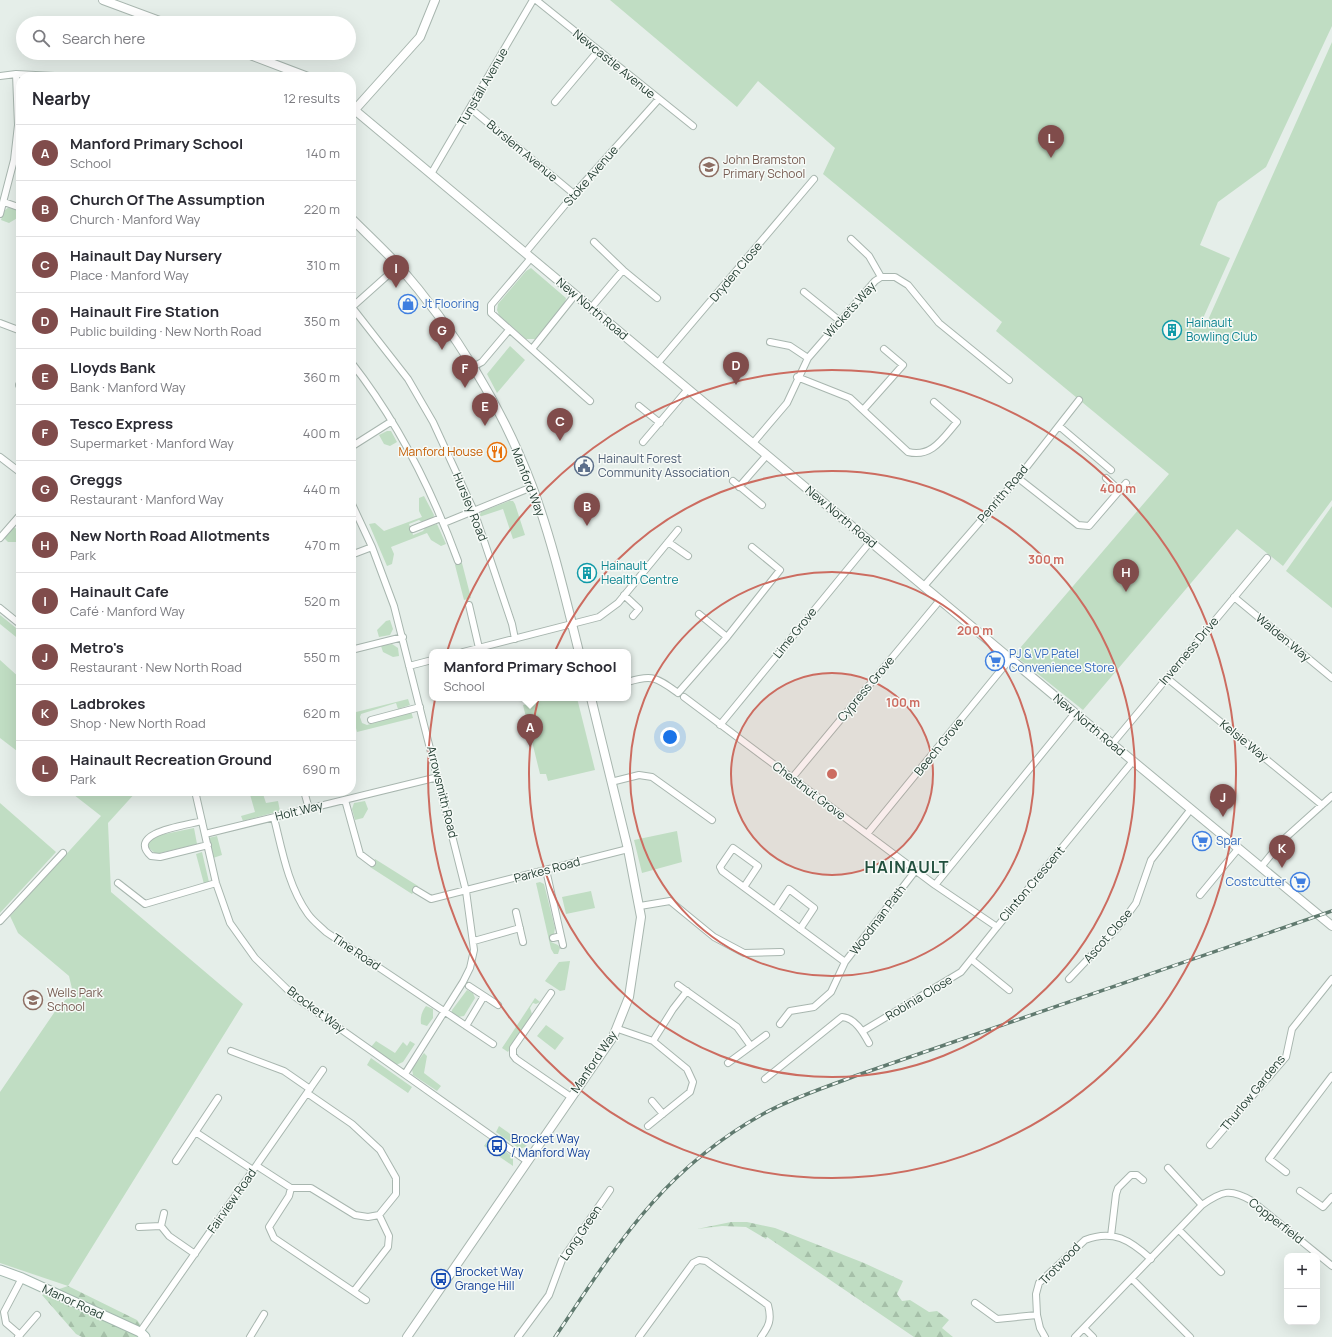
<!DOCTYPE html>
<meta charset="utf-8">
<style>
:root{--surface:#fff;--page:#f7f7f7;--text:#2b2b33;--muted:#7c7c81;--line:#e1e1e2;--accent:#804c4b}
body{margin:0;font-family:Manrope,sans-serif;background:var(--page);color:var(--text)}
.controls{position:absolute;right:12px;bottom:12px;display:grid;overflow:hidden;border-radius:8px;box-shadow:0 4px 16px #0002}
.controls button{width:36px;height:36px;display:grid;place-items:center;padding:0;border:0;border-bottom:1px solid var(--line);background:var(--surface);color:var(--text);font:20px sans-serif}
.you{position:absolute;left:670px;top:737px;width:14px;height:14px;margin:-10px;border:3px solid #fff;border-radius:50%;background:#1a73e8;box-shadow:0 0 0 6px #1a73e833}
.badge{display:grid;place-items:center;width:26px;height:26px;border-radius:50%;background:var(--accent);color:#fff;font-size:13px;font-weight:700}
.pin{position:absolute;translate:-50% -33px;filter:drop-shadow(0 1px 2px #0008)}
.pin::after{content:'';position:absolute;top:21px;width:14px;height:12px;background:inherit;clip-path:polygon(0 0,100% 0,50% 100%)}
.popup{position:absolute;left:429px;top:649px;width:202px;height:52px;box-sizing:border-box;display:grid;place-content:center;border-radius:8px;background:var(--surface);filter:drop-shadow(0 1px 3px #0005);font-size:13px;white-space:nowrap;color:var(--muted)}
.popup b{font-size:15px;color:var(--text)}
.popup::after{content:'';position:absolute;left:50%;top:100%;margin-left:-8px;border:8px solid transparent;border-top-color:var(--surface)}
.list{margin:0;padding:0;list-style:none}
h2{display:flex;justify-content:space-between;align-items:center;height:52px;margin:0;padding:0 16px;font-size:17px}
h2 small{font-size:13px;font-weight:400;color:var(--muted)}
.list li{display:grid;grid-template-columns:26px 1fr auto;gap:12px;align-items:center;box-sizing:border-box;height:56px;padding:0 16px;border-top:1px solid var(--line)}
.list b{display:block;font-size:15px;white-space:nowrap}
.list p{margin:0;font-size:13px;white-space:nowrap;color:var(--muted)}
.list em{font-size:13px;font-style:normal;color:var(--muted)}
.icon{flex:none;width:22px;height:22px;fill:none;stroke:currentColor;stroke-width:2;stroke-linecap:round;stroke-linejoin:round}
.map{position:relative;flex:none;width:1332px;height:1337px;overflow:hidden}
.search{position:absolute;background:var(--surface);box-shadow:0 4px 16px #0002;left:16px;top:16px;width:340px;height:44px;display:flex;align-items:center;gap:10px;box-sizing:border-box;padding:0 14px;border-radius:22px;color:var(--muted);font-size:15px}
.panel{position:absolute;background:var(--surface);box-shadow:0 4px 16px #0002;left:16px;top:72px;width:340px;height:724px;border-radius:16px}
.map>svg:first-child{display:block}
.green{fill:#c0ddc3}
.forest{fill:url(#forest-firs)}
.lines{fill:none;stroke-linecap:round;stroke-linejoin:round}
.minor-casing{stroke:#a8b6af;stroke-width:8}
.tertiary-casing{stroke:#a8b6af;stroke-width:10}
.secondary-casing{stroke:#a4b9af;stroke-width:11}
.minor{stroke:#fff;stroke-width:6}
.tertiary{stroke:#fff;stroke-width:8}
.secondary{stroke:#fff;stroke-width:9}
.rail-casing{stroke:#607a6f;stroke-width:3.5}
.rail{stroke:#f6faf7;stroke-width:2;stroke-dasharray:6;stroke-linecap:butt}
.ring{fill:none;stroke:#cc6c60;stroke-width:2}
.labels{text-anchor:middle;stroke-width:3;stroke-linejoin:round;paint-order:stroke}
.street-label{font-size:12px;fill:#253f34;stroke:#f6faf7}
.education-label{font-size:12px;fill:#785e54;stroke:#f6faf7;text-anchor:start}
.shop-label{font-size:12px;fill:#366cbe;stroke:#f6faf7;text-anchor:start}
.culture-label{font-size:12px;fill:#0d838f;stroke:#f6faf7;text-anchor:start}
.food-label{font-size:12px;fill:#c56008;stroke:#f6faf7;text-anchor:end}
.service-label{font-size:12px;fill:#4e5e75;stroke:#f6faf7;text-anchor:start}
.transit-label{font-size:12px;fill:#164399;stroke:#f6faf7;text-anchor:start}
.district-label{font-size:16px;font-weight:bold;letter-spacing:1px;fill:#22503e;stroke:#f6faf7}
.centre{fill:#cc6c60;stroke:#f6faf7;stroke-width:2}
.ring-label{font-size:12px;text-anchor:middle;font-weight:bold;fill:#cc6c60;stroke:#f6faf7;stroke-width:3;stroke-linejoin:round;paint-order:stroke}
</style>
<div class="map">
<svg width="1332" height="1337" viewBox="0 0 1332 1337">
<defs>
<pattern id="forest-firs" width="22" height="20" patternUnits="userSpaceOnUse"><rect width="22" height="20" fill="#c0ddc3"/><path d="M5 1l3.5 6h-7zM16 11l3.5 6h-7z" fill="#a5bfa8"/></pattern>
</defs>
<rect width="100%" height="100%" fill="#e5eee9"/>
<path class="green" d="M610 0H1332V26L1266 167 1218 202 1200 245 1230 258 1200 325 1204 329 1332 42V500L1283 566 1237 529 1083 710 1014 655 1169 474 996 331 1002 322 823 174 835 148 758 81 737 107Z
M9 207 21 211 19 217 9 223 1 220 4 211Z
M531 268 566 298 565 304 535 339H526L499 315 497 310 498 304 526 271Z
M510 346 525 360 497 393 487 374Z
M387 431H391L397 442 390 446 384 444 379 435Z
M424 496 434 515 433 518 423 523 419 520 409 524 413 535 423 531 426 527 437 524 446 544 441 546 431 540 427 533 391 547 394 554 392 564 387 566 369 524 375 523 384 531 422 517 419 511V498Z
M509 501H513L515 504 525 535 513 539 503 509 479 517 481 512Z
M1332 506V608L1286 571Z
M13 527 21 531V542H8L4 538Z
M462 563 471 598 464 600 455 565Z
M0 612V615L21 632V641L0 624Z
M390 620 393 629 390 635 379 637 377 630 386 621Z
M392 644 398 648 399 656 393 657 383 652 381 646Z
M0 660 21 679V754L0 738Z
M553 698H577L595 770 548 781 546 774H540L523 705Z
M408 699 410 705 398 709 396 703 361 714 360 717 362 723 367 725 411 711 413 718 357 732 352 713Z
M69 791H137L108 823 111 892 243 1004 68 1286 0 1263V1092L58 1007 73 993 69 976 18 933 10 916 101 816Z
M249 791H262L266 803 278 801 280 811 243 821 241 816 255 812Z
M365 801 368 809 363 818 355 820 352 809 354 803Z
M0 803 56 852 0 913Z
M194 828 197 844 156 854 149 848V841L155 836Z
M677 831 682 862 642 873 634 840Z
M217 836 222 855 213 858 208 838Z
M202 852 209 882 204 884 196 854Z
M375 859 418 886 412 894 370 867Z
M540 882 544 884 555 928 554 934 550 936 551 942 558 945 560 948 558 954H554L551 949 536 883Z
M591 891 595 908 566 914 562 897Z
M570 961 565 990 560 991 545 981 559 962Z
M467 990 473 993 475 998 464 1016 458 1017 452 1012V1010Z
M535 998 540 1002 536 1004 533 1003 530 1008 532 1014 508 1052 502 1048Z
M426 1006 433 1009V1018L427 1026 421 1024C420 1017 422 1011 426 1006Z
M546 1025 564 1038 555 1050 537 1036Z
M376 1041 395 1053 403 1042 407 1046 410 1041 415 1044 403 1062 396 1065 371 1047Z
M424 1053 427 1056 424 1073 441 1086 437 1091 413 1075 412 1069Z
M371 1058 412 1087 408 1093 367 1065Z
M499 1126 527 1146 520 1149 496 1132Z
M489 1139 513 1157V1166L484 1146Z"/>
<path class="forest" d="M731 1222H747L775 1228 864 1263 903 1281 897 1294 902 1301 910 1300 929 1312 937 1311 949 1320 942 1328 953 1337H914L767 1237 766 1239 746 1227 722 1226 697 1229Z
M68 1286 137 1320 149 1337H82L76 1334 42 1295Z"/>
<g class="lines">
<defs>
<path id="minor" d="M536 0 693 126
M0 76 16 74 74 77
M555 102 598 51
M470 108 574 194
M431 174 533 0
M4 202 21 208
M0 214 14 160 18 125 16 74
M851 239 869 256 881 277
M594 242 623 270 657 298
M525 253 574 194 658 100
M531 258 491 305V313L590 401
M804 292 840 321
M351 306 408 379 433 422 474 511 512 624 515 639
M351 308 398 266
M591 308 623 270
M0 323 21 331
M770 342 790 346 808 358
M532 349 575 295
M351 362C398 422 432 490 458 561
M657 364 814 179
M473 367 482 362 509 330
M797 377 850 398 908 452C932 458 943 438 957 422L934 402
M19 385H21
M639 406 660 423
M863 410 903 365 884 349
M1059 426 1111 470
M643 442 688 389
M753 443 787 403 808 358 875 281 881 277H895L908 285 939 323 1009 380
M351 447 392 421
M0 457 21 473
M1018 478 1078 525 1089 526 1126 483
M1106 478 1119 490
M733 481 762 505
M739 487 767 455
M351 502 372 547 394 606 466 891 474 950 470 968 463 982 405 1074
M444 523 532 487
M413 529 441 518
M0 538 21 514
M668 542 688 556
M351 555 372 547
M924 586 1018 478 1079 400
M624 595 639 609 633 616
M1234 597 1332 678
M469 605 479 648
M0 608 21 625
M699 614 727 637
M351 650 403 637
M463 652 599 617 618 603 678 530
M409 666 432 660
M1167 678 1322 805
M628 682C653 674 657 678 678 693L727 637 780 570 752 547
M684 697 935 885
M1075 713 935 885 997 927 1133 761
M371 720 420 707
M720 725 870 542
M1112 744 1267 558
M792 778 940 600
M611 782 639 775 652 777 712 820
M195 791 216 883 230 923 255 958 294 996 527 1161
M304 791 309 809
M345 800 360 854 372 863
M274 818C282 850 288 886 308 914 313 921 320 926 326 932L493 1044
M202 821C189 825 125 832 151 856L160 857 208 845
M205 834 438 777
M867 834 1010 659
M1261 867 1283 840 1332 796
M546 870 563 945
M118 883 145 904 216 883
M744 887 758 866 733 848 720 867 722 871C763 901 804 932 845 962L916 870
M416 890 431 899 628 849
M1200 895 1238 849
M640 906 670 901 714 937 744 953 781 952
M775 910 789 889 814 908 800 929
M516 912 523 942
M0 921 63 853
M553 938 561 936
M474 941 520 928
M972 960 1009 990
M1069 979 1120 925 1136 903 1151 860 1191 809
M678 985 737 1027 750 1045
M469 986 498 1005
M551 993 513 1048V1055L516 1059 571 1097
M780 1024 790 1011 814 1007 831 992 845 962
M466 1026 484 996
M618 1029 653 1041 687 1069 693 1082 690 1092 648 1126
M863 1031 961 972 997 927
M653 1041 673 1009 687 991
M231 1051 284 1071 310 1089
M728 1063 766 1035
M765 1079 842 1017C855 1018 863 1032 869 1043
M652 1101 663 1114
M197 1133 253 1170
M1210 1145 1286 1057 1292 1029 1332 979
M176 1161 218 1098
M257 1166 291 1188H311L355 1215 368 1217 379 1215 396 1194V1178L380 1150 352 1124 307 1093
M1168 1168 1202 1205
M1286 1172 1269 1159 1332 1076
M291 1188 289 1196 269 1227 274 1238 366 1300
M1300 1191 1323 1207 1332 1197
M161 1226 164 1213
M139 1227 161 1226 169 1236 195 1254
M1179 1230 1221 1272
M1111 1236 1116 1194 1118 1188 1131 1175H1137L1143 1180
M1132 1279 1190 1337
M354 1291 388 1247 389 1236 379 1215
M975 1303 997 1319 1037 1315
M1084 1328 1093 1337
M140 1332 323 1070
M20 1335 6 1323 4 1312 22 1278
M18 1337 37 1315
M250 1337 264 1314
M518 1337 549 1295 562 1260 610 1190
M639 1337 693 1263 699 1260 706 1261 768 1305C772 1320 769 1326 761 1337
M1045 1337 1040 1328 1037 1315 1036 1294 1039 1283 1085 1240C1113 1229 1130 1240 1151 1259
M1075 1337 1202 1205C1222 1191 1230 1188 1252 1201L1332 1266"/>
<path id="tertiary" d="M103 0 165 23
M245 53 308 77
M351 107 1075 713 1332 926
M351 114 420 37 435 0
M351 218C367 234 383 249 398 265 454 329 502 406 532 486 552 540 565 596 579 652
M407 1337 613 1037 629 997 641 917 628 849 591 698"/>
<path id="secondary" d="M0 1270 22 1278 140 1332 145 1337"/>
</defs>
<use href="#minor" class="minor-casing"/>
<use href="#tertiary" class="tertiary-casing"/>
<use href="#secondary" class="secondary-casing"/>
<use href="#minor" class="minor"/>
<use href="#tertiary" class="tertiary"/>
<use href="#secondary" class="secondary"/>
<defs>
<path id="rail" d="M555 1337C617 1245 662 1170 763 1114 792 1098 824 1088 855 1076L1332 911"/>
</defs>
<use href="#rail" class="rail-casing"/>
<use href="#rail" class="rail"/>
</g>
<circle cx="832" cy="774" r="101" fill="#cc6c60" fill-opacity=".12"/>
<g class="ring">
<circle cx="832" cy="774" r="101"/>
<circle cx="832" cy="774" r="202"/>
<circle cx="832" cy="774" r="303"/>
<circle cx="832" cy="774" r="404"/>
</g>
<defs>
<symbol id="school-ring" viewBox="-11 -11 22 22"><circle r="9.5" fill="#f6faf7" stroke="#8d6e63" stroke-width="1.5"/><path d="M0-5L7-2L0 1L-7-2ZM-4 1L0 2.5L4 1V4Q0 6-4 4Z" fill="#8d6e63"/></symbol>
<symbol id="shop-ring" viewBox="-11 -11 22 22"><circle r="9.5" fill="#f6faf7" stroke="#3f7fe0" stroke-width="1.5"/><path d="M-5-2.5h2.3a2.7 3.5 0 0 1 5.4 0H5L5.5 6h-11ZM-1.5-2.5h3a1.5 2.3 0 0 0-3 0Z" fill="#3f7fe0"/></symbol>
<symbol id="building-ring" viewBox="-11 -11 22 22"><circle r="9.5" fill="#f6faf7" stroke="#0f9aa8" stroke-width="1.5"/><path d="M-4-6H4V6H1V3H-1V6H-4ZM-2.5-4.3h1.7v1.8h-1.7ZM.8-4.3h1.7v1.8H.8ZM-2.5-1h1.7V.8h-1.7ZM.8-1h1.7V.8H.8Z" fill="#0f9aa8"/></symbol>
<symbol id="restaurant-ring" viewBox="-11 -11 22 22"><circle r="9.5" fill="#f6faf7" stroke="#e8710a" stroke-width="1.5"/><path d="M-5-6h1v4h1v-4h1v4h1v-4h1v5L-1.5 .5V6h-2V.5L-5-1ZM5-6V6H3V1.5H1.5Q1.5-4 5-6Z" fill="#e8710a"/></symbol>
<symbol id="civic-ring" viewBox="-11 -11 22 22"><circle r="9.5" fill="#f6faf7" stroke="#5c6f8a" stroke-width="1.5"/><path d="M-.6-6.5H3V-4.5H.6V-3L4-1V1h2V6H-6V1h2V-1L-.6-3ZM-1.2 2.5V6h2.4V2.5Z" fill="#5c6f8a"/></symbol>
<symbol id="supermarket-ring" viewBox="-11 -11 22 22"><circle r="9.5" fill="#f6faf7" stroke="#3f7fe0" stroke-width="1.5"/><path d="M-6-5.5h2.5l.6 2H6L4.5 2H-2.5L-4.4-4H-6ZM-1.5 3.2a1.3 1.3 0 1 0 .1 0ZM3 3.2a1.3 1.3 0 1 0 .1 0Z" fill="#3f7fe0"/></symbol>
<symbol id="bus-ring" viewBox="-11 -11 22 22"><circle r="9.5" fill="#f6faf7" stroke="#1a4fb4" stroke-width="1.5"/><path d="M-5-6H5V4H4V6H2V4H-2V6H-4V4H-5ZM-3.5-4V0h7V-4ZM-3.5 1.2v1.5H-2V1.2ZM2 1.2v1.5H3.5V1.2Z" fill="#1a4fb4"/></symbol>
</defs>
<g fill-rule="evenodd">
<use href="#school-ring" x="698" y="156" width="22" height="22"/>
<use href="#shop-ring" x="397" y="293" width="22" height="22"/>
<use href="#building-ring" x="1161" y="319" width="22" height="22"/>
<use href="#restaurant-ring" x="486" y="441" width="22" height="22"/>
<use href="#civic-ring" x="573" y="455" width="22" height="22"/>
<use href="#building-ring" x="576" y="562" width="22" height="22"/>
<use href="#supermarket-ring" x="984" y="650" width="22" height="22"/>
<use href="#supermarket-ring" x="1191" y="830" width="22" height="22"/>
<use href="#supermarket-ring" x="1289" y="871" width="22" height="22"/>
<use href="#school-ring" x="22" y="989" width="22" height="22"/>
<use href="#bus-ring" x="486" y="1135" width="22" height="22"/>
<use href="#bus-ring" x="430" y="1268" width="22" height="22"/>
</g>
<g class="labels">
<g class="street-label">
<text transform="translate(614 64) rotate(39)" y="4">Newcastle Avenue</text>
<text transform="translate(483 87) rotate(-60)" y="4">Tunstall Avenue</text>
<text transform="translate(522 151) rotate(40)" y="4">Burslem Avenue</text>
<text transform="translate(591 176) rotate(-49)" y="4">Stoke Avenue</text>
<text transform="translate(736 272) rotate(-50)" y="4">Dryden Close</text>
<text transform="translate(592 309) rotate(40)" y="4">New North Road</text>
<text transform="translate(850 310) rotate(-48)" y="4">Wickets Way</text>
<text transform="translate(528 482) rotate(69)" y="4">Manford Way</text>
<text transform="translate(1003 494) rotate(-50)" y="4">Penrith Road</text>
<text transform="translate(470 507) rotate(68)" y="4">Hursley Road</text>
<text transform="translate(841 517) rotate(40)" y="4">New North Road</text>
<text transform="translate(795 633) rotate(-51)" y="4">Lime Grove</text>
<text transform="translate(1283 638) rotate(40)" y="4">Walden Way</text>
<text transform="translate(1189 651) rotate(-50)" y="4">Inverness Drive</text>
<text transform="translate(866 689) rotate(-50)" y="4">Cypress Grove</text>
<text transform="translate(1089 725) rotate(40)" y="4">New North Road</text>
<text transform="translate(1244 741) rotate(39)" y="4">Kelsie Way</text>
<text transform="translate(939 747) rotate(-51)" y="4">Beech Grove</text>
<text transform="translate(809 791) rotate(37)" y="4">Chestnut Grove</text>
<text transform="translate(442 792) rotate(76)" y="4">Arrowsmith Road</text>
<text transform="translate(299 811) rotate(-14)" y="4">Holt Way</text>
<text transform="translate(547 870) rotate(-15)" y="4">Parkes Road</text>
<text transform="translate(1032 884) rotate(-50)" y="4">Clinton Crescent</text>
<text transform="translate(878 920) rotate(-53)" y="4">Woodman Path</text>
<text transform="translate(1108 936) rotate(-49)" y="4">Ascot Close</text>
<text transform="translate(356 952) rotate(34)" y="4">Tine Road</text>
<text transform="translate(919 998) rotate(-31)" y="4">Robinia Close</text>
<text transform="translate(316 1010) rotate(37)" y="4">Brocket Way</text>
<text transform="translate(594 1062) rotate(-56)" y="4">Manford Way</text>
<text transform="translate(1253 1093) rotate(-51)" y="4">Thurlow Gardens</text>
<text transform="translate(232 1201) rotate(-55)" y="4">Fairview Road</text>
<text transform="translate(1276 1221) rotate(38)" y="4">Copperfield</text>
<text transform="translate(581 1233) rotate(-56)" y="4">Long Green</text>
<text transform="translate(1060 1264) rotate(-46)" y="4">Trotwood</text>
<text transform="translate(73 1302) rotate(25)" y="4">Manor Road</text>
</g>
<g class="education-label">
<text x="723" y="164">John Bramston<tspan x="723" dy="14">Primary School</tspan></text>
<text x="47" y="997">Wells Park<tspan x="47" dy="14">School</tspan></text>
</g>
<g class="shop-label">
<text x="422" y="308">Jt Flooring</text>
<text x="1009" y="658">PJ &amp; VP Patel<tspan x="1009" dy="14">Convenience Store</tspan></text>
<text x="1216" y="845">Spar</text>
<text x="1286" y="886" text-anchor="end">Costcutter</text>
</g>
<g class="culture-label">
<text x="1186" y="327">Hainault<tspan x="1186" dy="14">Bowling Club</tspan></text>
<text x="601" y="570">Hainault<tspan x="601" dy="14">Health Centre</tspan></text>
</g>
<g class="food-label">
<text x="483" y="456">Manford House</text>
</g>
<g class="service-label">
<text x="598" y="463">Hainault Forest<tspan x="598" dy="14">Community Association</tspan></text>
</g>
<g class="transit-label">
<text x="511" y="1143">Brocket Way<tspan x="511" dy="14">/ Manford Way</tspan></text>
<text x="455" y="1276">Brocket Way<tspan x="455" dy="14">Grange Hill</tspan></text>
</g>
<g class="district-label">
<text x="907" y="873">HAINAULT</text>
</g>
</g>
<circle cx="832" cy="774" r="6" class="centre"/>
<g class="ring-label">
<text x="1118" y="493">400 m</text>
<text x="1046" y="564">300 m</text>
<text x="975" y="635">200 m</text>
<text x="903" y="707">100 m</text>
</g>
</svg>
<div class="controls">
<button>+</button>
<button>−</button>
</div>
<div class="you"></div>
<div class="pin badge" style="left:530px;top:747px">A</div>
<div class="popup"><b>Manford Primary School</b>School</div>
<div class="pin badge" style="left:587px;top:526px">B</div>
<div class="pin badge" style="left:560px;top:441px">C</div>
<div class="pin badge" style="left:736px;top:385px">D</div>
<div class="pin badge" style="left:485px;top:426px">E</div>
<div class="pin badge" style="left:465px;top:388px">F</div>
<div class="pin badge" style="left:442px;top:350px">G</div>
<div class="pin badge" style="left:1126px;top:592px">H</div>
<div class="pin badge" style="left:396px;top:288px">I</div>
<div class="pin badge" style="left:1223px;top:817px">J</div>
<div class="pin badge" style="left:1282px;top:868px">K</div>
<div class="pin badge" style="left:1051px;top:158px">L</div>
<div class="search"><svg class="icon" aria-label="search" viewBox="0 0 24 24"><circle cx="10" cy="10" r="6"/><path d="M15 15l6 6"/></svg>Search here</div>
<section class="panel">
<h2>Nearby<small>12 results</small></h2>
<ul class="list">
<li><span class="badge">A</span><div><b>Manford Primary School</b><p>School</p></div><em>140 m</em></li>
<li><span class="badge">B</span><div><b>Church Of The Assumption</b><p>Church · Manford Way</p></div><em>220 m</em></li>
<li><span class="badge">C</span><div><b>Hainault Day Nursery</b><p>Place · Manford Way</p></div><em>310 m</em></li>
<li><span class="badge">D</span><div><b>Hainault Fire Station</b><p>Public building · New North Road</p></div><em>350 m</em></li>
<li><span class="badge">E</span><div><b>Lloyds Bank</b><p>Bank · Manford Way</p></div><em>360 m</em></li>
<li><span class="badge">F</span><div><b>Tesco Express</b><p>Supermarket · Manford Way</p></div><em>400 m</em></li>
<li><span class="badge">G</span><div><b>Greggs</b><p>Restaurant · Manford Way</p></div><em>440 m</em></li>
<li><span class="badge">H</span><div><b>New North Road Allotments</b><p>Park</p></div><em>470 m</em></li>
<li><span class="badge">I</span><div><b>Hainault Cafe</b><p>Café · Manford Way</p></div><em>520 m</em></li>
<li><span class="badge">J</span><div><b>Metro's</b><p>Restaurant · New North Road</p></div><em>550 m</em></li>
<li><span class="badge">K</span><div><b>Ladbrokes</b><p>Shop · New North Road</p></div><em>620 m</em></li>
<li><span class="badge">L</span><div><b>Hainault Recreation Ground</b><p>Park</p></div><em>690 m</em></li>
</ul>
</section>
</div>
